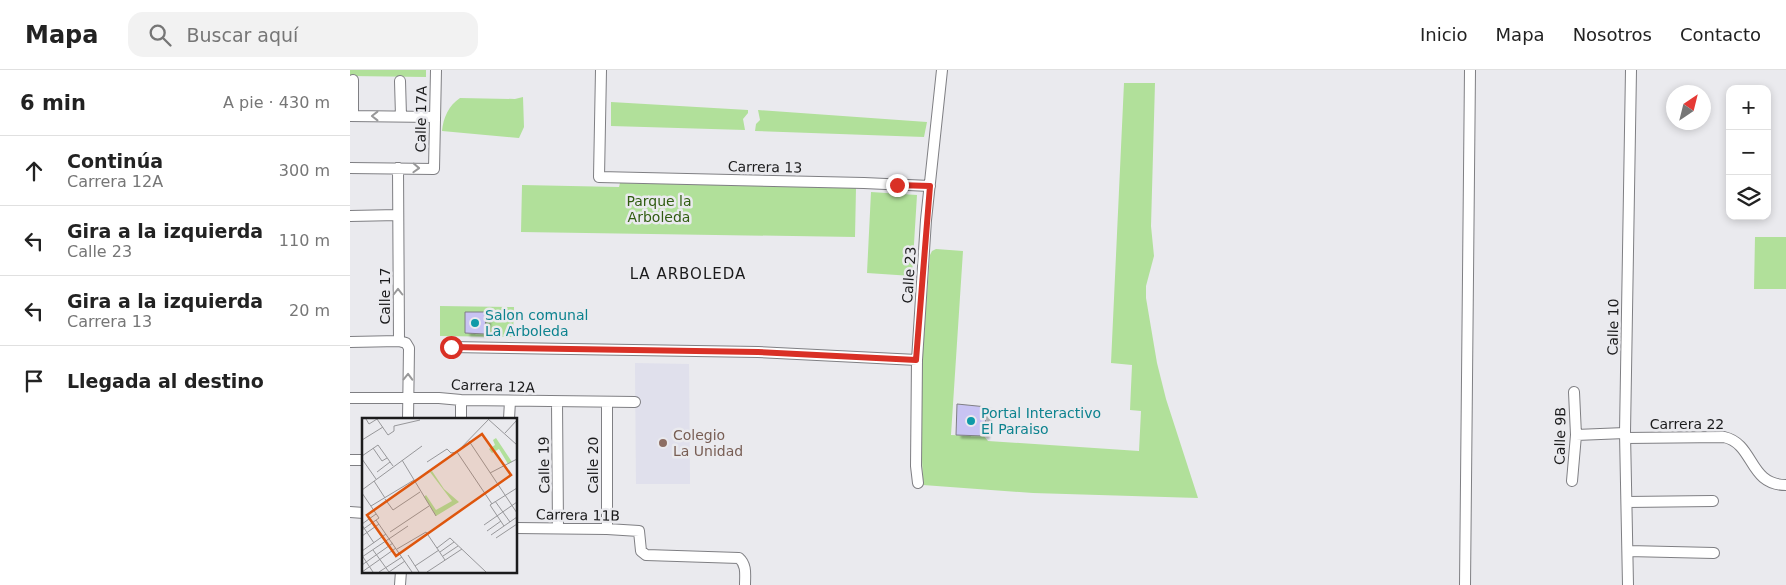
<!DOCTYPE html>
<html lang="es">
<meta charset="utf-8">
<style>
:root{--surface:#fff;--page:#f2f2f2;--text:#222;--muted:#767676;--line:#e0e0e0}
body{margin:0;font-family:"DejaVu Sans",sans-serif;background:var(--page);color:var(--text)}
.controls{position:absolute;right:15px;top:15px;display:grid;overflow:hidden;border-radius:10px;box-shadow:0 2px 8px #0003}
.controls button{width:45px;height:45px;display:grid;place-items:center;padding:0;border:0;border-bottom:1px solid var(--line);background:var(--surface);color:var(--text);font:25px sans-serif}
.compass{position:absolute;left:1316px;top:15px;width:45px;height:45px;border-radius:50%;background:var(--surface);box-shadow:0 2px 8px #0003;rotate:35deg}
.stop{position:absolute;width:15px;height:15px;margin:-11px;border:4px solid #d93025;border-radius:50%;background:#fff}
.stop.end{background:#d93025;border-color:#fff;box-shadow:0 1px 5px #0008}
.list{margin:0;padding:0;list-style:none}
h2{display:flex;justify-content:space-between;align-items:center;height:65px;margin:0;padding:0 20px;font-size:21px}
h2 small{font-size:16px;font-weight:400;color:var(--muted)}
.list li{display:grid;grid-template-columns:32px 1fr auto;gap:15px;align-items:center;box-sizing:border-box;height:70px;padding:0 20px;border-top:1px solid var(--line)}
.list b{display:block;font-size:19px;white-space:nowrap}
.list p{margin:0;font-size:16px;white-space:nowrap;color:var(--muted)}
.list em{font-size:16px;font-style:normal;color:var(--muted)}
.icon{flex:none;width:28px;height:28px;fill:none;stroke:currentColor;stroke-width:2;stroke-linecap:round;stroke-linejoin:round}
.map{position:relative;flex:none;width:1436px;height:515px;overflow:hidden}
header{display:flex;align-items:center;gap:30px;box-sizing:border-box;height:70px;padding:0 25px;background:var(--surface);border-bottom:1px solid var(--line)}
header strong{font-size:24px}
nav{display:flex;gap:28px;margin-inline-start:auto;font-size:18px}
.search{width:350px;height:45px;background:var(--page);display:flex;align-items:center;gap:12px;box-sizing:border-box;padding:0 18px;border-radius:15px;color:var(--muted);font-size:19px}
main{display:flex}
aside{flex:1;background:var(--surface)}
.map>svg:first-child{display:block}
.built{fill:#e0e0ec}
.green{fill:#b1e09a}
.building{fill:#c8c3f3;stroke:#7f7f83;filter:url(#shadow)}
.lines{fill:none;stroke-linecap:round;stroke-linejoin:round}
.street-casing{stroke:#7f7f83;stroke-width:12}
.street{stroke:#fff;stroke-width:10}
.oneway{stroke:#989899}
.route{stroke:#d93025;stroke-width:6}
.culture-dot{fill:#0f9aa8;stroke:#eaeaee;stroke-width:2}
.education-dot{fill:#8d6e63;stroke:#eaeaee;stroke-width:2}
.labels{text-anchor:middle;stroke-width:5;stroke-linejoin:round;paint-order:stroke}
.street-label{font-size:14px;fill:#1b1b1c;stroke:#eaeaee}
.park-label{font-size:14px;fill:#305c11;stroke:#eaeaee}
.culture-label{font-size:14px;fill:#0d838f;stroke:#eaeaee;text-anchor:start}
.education-label{font-size:14px;fill:#785e54;stroke:#eaeaee;text-anchor:start}
.neighbourhood-label{font-size:15px;letter-spacing:1px;fill:#1b1b1c;stroke:#eaeaee}
.inset-road{fill:none;stroke:#97979a;stroke-width:1}
.view{fill:#de560d;fill-opacity:0.15;stroke:#de560d;stroke-width:2.5}
.inset-edge{fill:none;stroke:#1b1b1c;stroke-width:2.5}
</style>
<header>
<strong>Mapa</strong>
<div class="search"><svg class="icon" aria-label="search" viewBox="0 0 24 24"><circle cx="10" cy="10" r="6"/><path d="M15 15l6 6"/></svg>Buscar aquí</div>
<nav><a>Inicio</a><a>Mapa</a><a>Nosotros</a><a>Contacto</a></nav>
</header>
<main>
<aside>
<h2>6 min<small>A pie · 430 m</small></h2>
<ul class="list">
<li><svg class="icon" aria-label="ahead" viewBox="0 0 24 24"><path d="M12 20V5M6 11l6-6 6 6"/></svg><div><b>Continúa</b><p>Carrera 12A</p></div><em>300 m</em></li>
<li><svg class="icon" aria-label="left" viewBox="0 0 24 24"><path d="M17 20v-9H6M10 6l-5 5 5 5"/></svg><div><b>Gira a la izquierda</b><p>Calle 23</p></div><em>110 m</em></li>
<li><svg class="icon" aria-label="left" viewBox="0 0 24 24"><path d="M17 20v-9H6M10 6l-5 5 5 5"/></svg><div><b>Gira a la izquierda</b><p>Carrera 13</p></div><em>20 m</em></li>
<li><svg class="icon" aria-label="arrive" viewBox="0 0 24 24"><path d="M6 21V4h12l-3 4 3 4H6"/></svg><div><b>Llegada al destino</b></div></li>
</ul>
</aside>
<div class="map">
<svg width="1436" height="515" viewBox="0 0 1436 515">
<defs>
<filter id="shadow"><feDropShadow dx="5" dy="3" stdDeviation="1" flood-color="#0004"/></filter>
</defs>
<rect width="100%" height="100%" fill="#eaeaee"/>
<path class="built" d="M285 293 339 294 340 414H286Z"/>
<path class="green" d="M0 0H76V7L0 6Z
M774 13H805L801 156 804 186 796 216V228L807 293 816 329 848 428 683 423 573 415 571 363 572 292 580 185 582 181 586 179 613 181 601 365 634 366 638 371 789 381 791 341 780 340 782 295 761 293Z
M173 27 174 57 169 68 92 61C93 48 99 35 110 28L165 29Z
M261 32 398 40V43L393 49 395 60 261 56Z
M408 40 577 52 574 67 405 61 406 54 410 50Z
M270 113 506 118 505 167 171 162 172 115 269 117Z
M521 122 567 125 562 206 517 203Z
M1405 167H1436V219H1404Z
M90 236 164 237 163 267 90 266Z"/>
<path class="building" d="M115 242H136L135 264 115 263Z
M607 334 637 337 634 366 606 365Z"/>
<g class="lines">
<defs>
<path id="street" d="M251 0 249 107 514 113 580 116
M3 10V46
M50 11 51 46
M0 46 84 47
M0 98 84 99 86 0
M48 98 49 271
M0 146 48 145
M0 272 49 271 56 273 59 278 58 349
M101 277 408 282 567 290
M0 328H89L111 330 285 332
M207 332 208 458
M257 332V459
M111 349V330
M159 349 160 331
M1226 365 1275 363
M1276 368 1374 367C1405 374 1398 415 1436 415
M0 390H14
M1222 411 1226 365 1224 322
M568 413 566 396 567 290 576 150 592 0
M1277 432 1363 431
M0 442 14 443
M166 458 257 459 289 461 291 481 296 485 389 488C397 495 395 505 395 515
M1278 481 1364 483
M50 515 51 501
M1115 515 1120 0
M1278 515 1275 363 1281 0"/>
</defs>
<use href="#street" class="street-casing"/>
<use href="#street" class="street"/>
</g>
<defs><path id="oneway-chevron" d="M-2-3.5L2.5 0L-2 3.5" fill="none" stroke-width="1.6" stroke-linecap="round" stroke-linejoin="round" transform="scale(1.25)"/></defs>
<g class="oneway">
<use href="#oneway-chevron" transform="translate(25 46) rotate(-180)"/>
<use href="#oneway-chevron" transform="translate(66 98) rotate(2)"/>
<use href="#oneway-chevron" transform="translate(48 222) rotate(-90)"/>
<use href="#oneway-chevron" transform="translate(58 307) rotate(-89)"/>
</g>
<g class="lines">
<path class="route" d="M101 277 408 282 566 290 580 116 547 115"/>
</g>
<g class="culture-dot">
<circle cx="125" cy="253" r="5"/>
<circle cx="621" cy="351" r="5"/>
</g>
<circle class="education-dot" cx="313" cy="373" r="5"/>
<g class="labels">
<g class="street-label">
<text transform="translate(71 49) rotate(-89)" y="5">Calle 17A</text>
<text transform="translate(415 97) rotate(1)" y="5">Carrera 13</text>
<text transform="translate(559 205) rotate(-86)" y="5">Calle 23</text>
<text transform="translate(35 226) rotate(-90)" y="5">Calle 17</text>
<text transform="translate(1263 257) rotate(-89)" y="5">Calle 10</text>
<text transform="translate(143 316) rotate(2)" y="5">Carrera 12A</text>
<text x="1337" y="359">Carrera 22</text>
<text transform="translate(1210 366) rotate(-89)" y="5">Calle 9B</text>
<text transform="translate(194 395) rotate(-91)" y="5">Calle 19</text>
<text transform="translate(243 395) rotate(-90)" y="5">Calle 20</text>
<text transform="translate(228 445) rotate(1)" y="5">Carrera 11B</text>
</g>
<g class="park-label">
<text x="309" y="136">Parque la<tspan x="309" dy="16">Arboleda</tspan></text>
</g>
<g class="culture-label">
<text x="135" y="250">Salon comunal<tspan x="135" dy="16">La Arboleda</tspan></text>
<text x="631" y="348">Portal Interactivo<tspan x="631" dy="16">El Paraiso</tspan></text>
</g>
<g class="education-label">
<text x="323" y="370">Colegio<tspan x="323" dy="16">La Unidad</tspan></text>
</g>
<g class="neighbourhood-label">
<text x="338" y="209">LA ARBOLEDA</text>
</g>
</g>
<g transform="translate(12 348)">
<rect width="155" height="155" fill="#eaeaee"/>
<path d="M134 20 150 44 146 46 137 31 130 35 127 31 133 27 131 22ZM70 53 82 71 97 84 74 98 62 79 64 77 74 92 90 83 68 54Z" fill="#b1e09a"/>
<path class="inset-road" d="M4 1 7 6 15 1M15 1 26 17M126 1 155 27M143 15 155 2M26 17 32 13V8L58 2M0 22 21 9M107 23 155 95M11 30 20 43 25 40M95 34 130 86M0 38 16 27 31 48M0 41 14 61M40 42 74 98M65 44 85 31 89 35 95 34 127 1M15 54 28 44M128 55 155 41M12 63 23 80M0 72 60 28M0 75 17 100 0 112M23 81 31 92 58 74M133 83 148 104M9 88 52 62M14 102 50 154M0 106 14 96M0 107 12 125M122 107 155 84M142 108 128 87 155 70M125 113 139 103M28 114 67 88M129 117 155 99M0 118 17 106M134 120 155 106M75 130 88 120 124 154M35 131 64 114 83 142M11 132 27 154M0 133 24 116M78 134 92 124M46 137 57 154M81 138 96 128M0 139 46 108M1 139 11 154M0 147 31 125M53 148 77 132M0 154 34 130M17 154 40 139M27 154 43 143M65 154 100 131"/>
<path class="view" d="M120 16 149 57 34 138 5 97Z"/>
<rect width="155" height="155" class="inset-edge"/>
</g>
</svg>
<div class="controls">
<button>+</button>
<button>−</button>
<button><svg class="icon" aria-label="layers" viewBox="0 0 24 24"><path d="M12 4l9 5-9 5-9-5zM3 14l9 5 9-5"/></svg></button>
</div>
<svg class="compass" viewBox="-18 -18 36 36"><path d="M0-13l5 13h-10z" fill="#e53935"/><path d="M0 13l5-13h-10z" fill="#767676"/></svg>
<div class="stop" style="left:101px;top:277px"></div>
<div class="stop end" style="left:547px;top:115px"></div>
</div>
</main>
